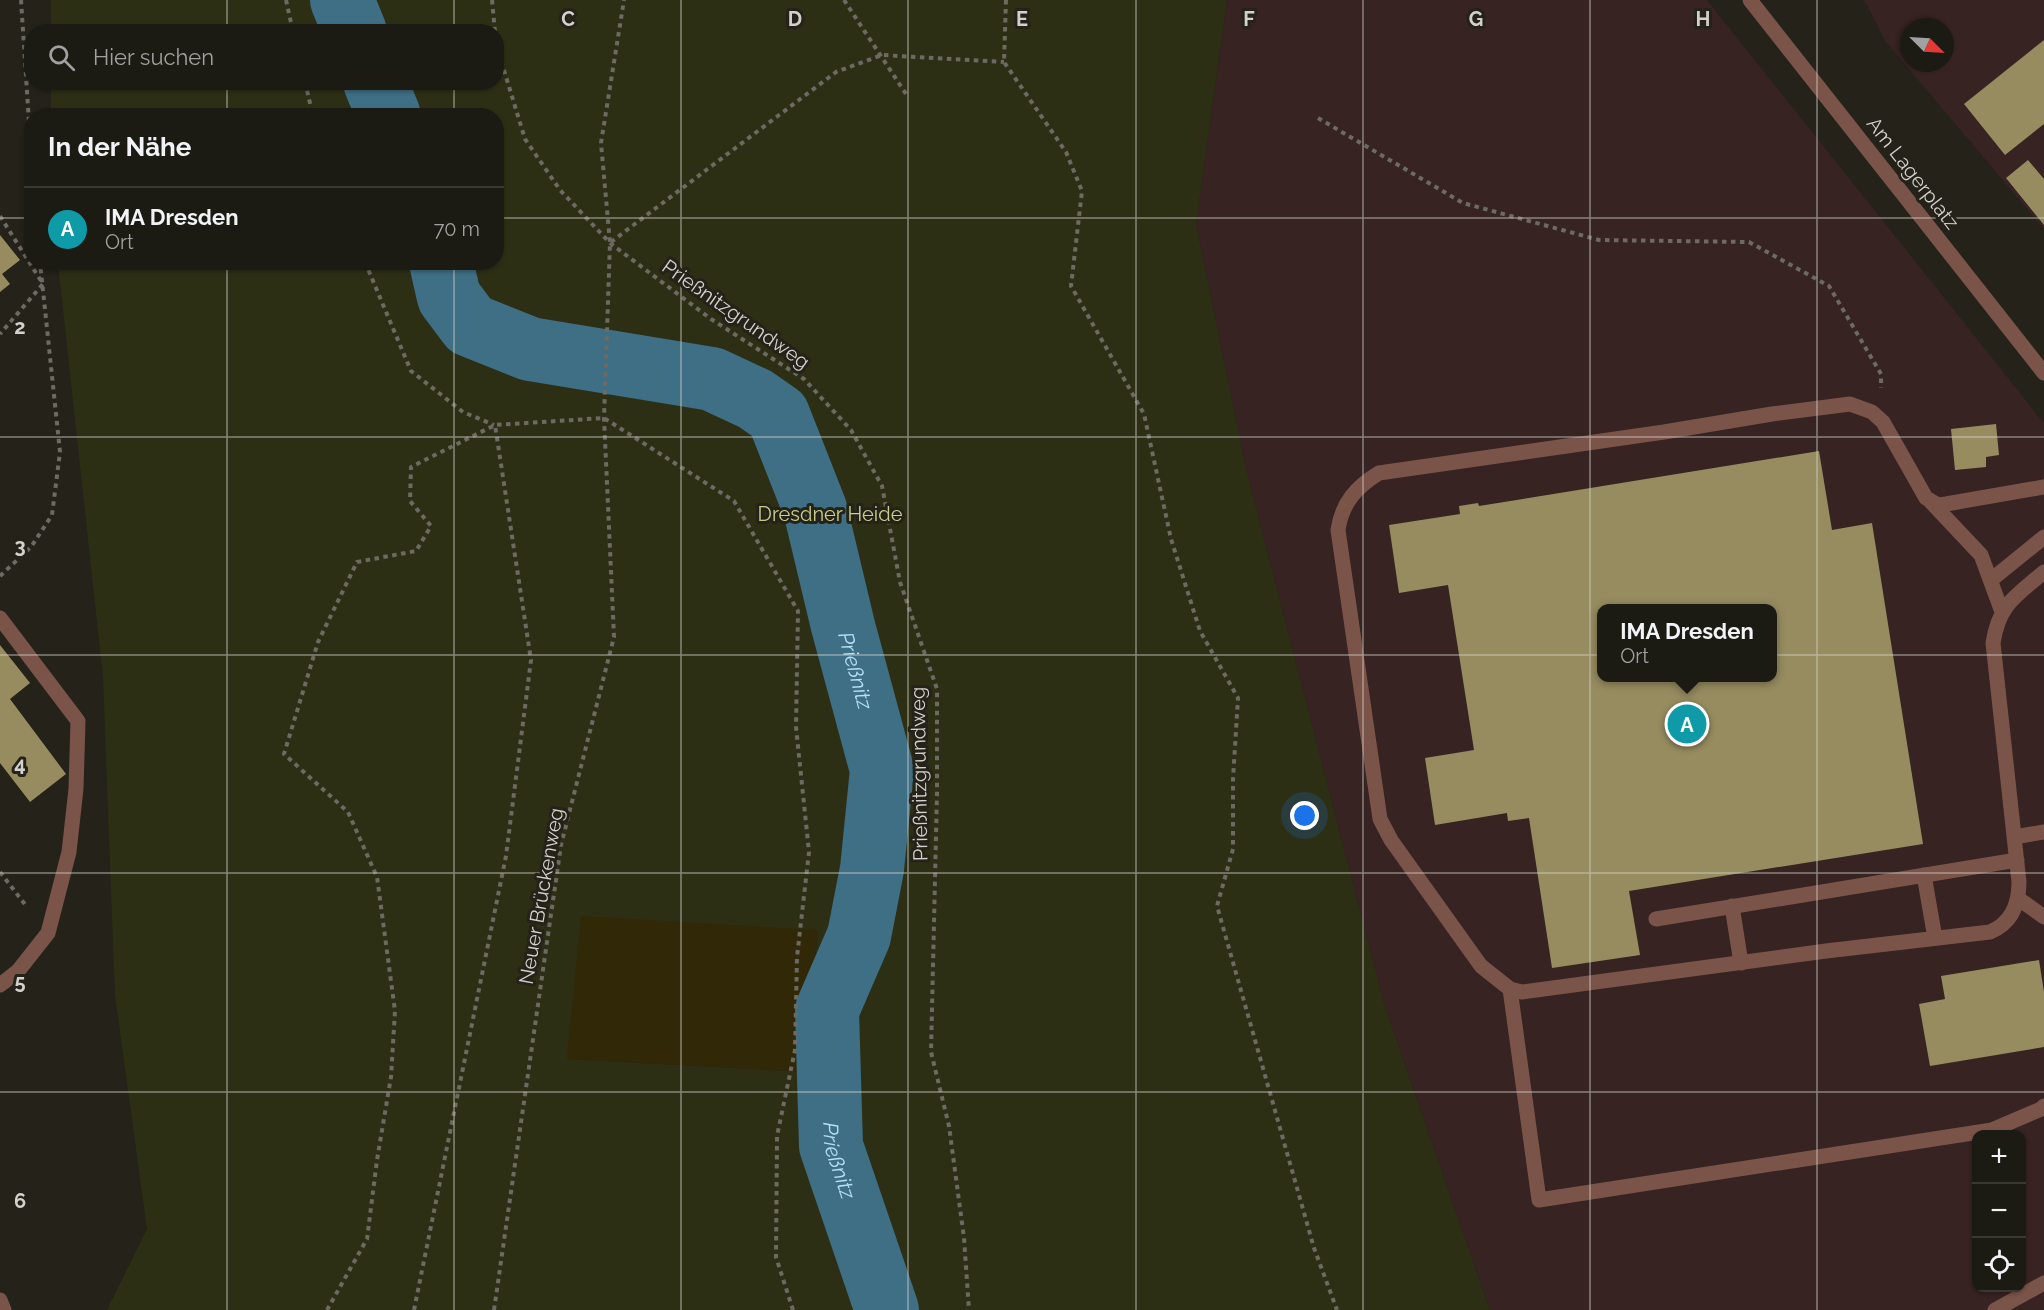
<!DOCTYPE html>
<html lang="de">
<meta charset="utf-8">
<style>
:root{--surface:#1b1a13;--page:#282721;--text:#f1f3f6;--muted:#a0a1a0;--line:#393833;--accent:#2563eb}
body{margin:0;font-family:Raleway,sans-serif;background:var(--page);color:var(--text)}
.controls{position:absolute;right:18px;bottom:18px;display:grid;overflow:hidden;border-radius:12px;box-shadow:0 2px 4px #0004}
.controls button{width:54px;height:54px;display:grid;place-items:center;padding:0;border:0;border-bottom:2px solid var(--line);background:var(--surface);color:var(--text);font:30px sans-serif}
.compass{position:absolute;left:1900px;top:18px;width:54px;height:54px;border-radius:50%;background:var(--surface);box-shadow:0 2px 4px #0004;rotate:114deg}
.you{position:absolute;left:1305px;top:816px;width:21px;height:21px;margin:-15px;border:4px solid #fff;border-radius:50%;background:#1a73e8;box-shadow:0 0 0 9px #1a73e833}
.badge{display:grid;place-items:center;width:39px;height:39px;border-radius:50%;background:var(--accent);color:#fff;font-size:20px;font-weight:700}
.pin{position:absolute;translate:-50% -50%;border:3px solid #fff;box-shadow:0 2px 6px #0006}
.popup{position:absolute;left:1597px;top:604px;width:180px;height:78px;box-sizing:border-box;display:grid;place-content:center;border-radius:12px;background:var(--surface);filter:drop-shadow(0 2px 4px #0005);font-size:20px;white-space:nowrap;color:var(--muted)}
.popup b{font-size:22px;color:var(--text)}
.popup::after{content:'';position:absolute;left:50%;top:100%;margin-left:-12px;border:12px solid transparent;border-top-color:var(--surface)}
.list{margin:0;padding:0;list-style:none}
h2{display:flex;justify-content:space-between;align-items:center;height:78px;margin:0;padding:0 24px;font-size:26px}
h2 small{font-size:20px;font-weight:400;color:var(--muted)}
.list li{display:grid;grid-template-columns:39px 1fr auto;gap:18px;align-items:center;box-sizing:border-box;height:84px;padding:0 24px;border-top:2px solid var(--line)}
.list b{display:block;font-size:22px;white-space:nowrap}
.list p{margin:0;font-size:20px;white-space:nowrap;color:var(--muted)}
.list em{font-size:20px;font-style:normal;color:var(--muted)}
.icon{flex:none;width:33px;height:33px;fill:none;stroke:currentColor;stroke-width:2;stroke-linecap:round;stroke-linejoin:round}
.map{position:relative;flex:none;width:2044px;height:1310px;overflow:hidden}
.search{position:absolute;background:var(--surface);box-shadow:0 2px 4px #0004;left:24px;top:24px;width:480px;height:66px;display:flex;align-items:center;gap:15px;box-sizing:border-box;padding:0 21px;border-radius:24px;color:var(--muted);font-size:22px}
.panel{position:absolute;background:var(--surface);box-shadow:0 2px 4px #0004;left:24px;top:108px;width:480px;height:162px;border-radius:24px}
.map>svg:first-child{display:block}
.commercial{fill:#362322;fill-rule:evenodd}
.green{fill:#2d2f15;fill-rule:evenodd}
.sand{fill:#312807}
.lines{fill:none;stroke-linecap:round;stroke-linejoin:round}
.river{stroke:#3f6f84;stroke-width:64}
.building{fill:#978c60;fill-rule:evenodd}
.path{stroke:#6c6a62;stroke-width:4;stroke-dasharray:4.5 4.5;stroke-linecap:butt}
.service{stroke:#7b5449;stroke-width:15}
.minor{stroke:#7b5449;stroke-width:15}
.grid{fill:none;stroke:#d3d1cb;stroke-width:1.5;stroke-opacity:0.55}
.labels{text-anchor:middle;stroke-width:6;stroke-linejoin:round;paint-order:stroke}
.street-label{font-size:20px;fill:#d3d1cb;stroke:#242219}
.park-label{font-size:20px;fill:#c7cf88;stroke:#242219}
.water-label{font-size:21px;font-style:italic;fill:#b4e1f6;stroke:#242219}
.grid-label{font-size:20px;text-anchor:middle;font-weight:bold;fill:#d3d1cb;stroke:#242219;stroke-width:6;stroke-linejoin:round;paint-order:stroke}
</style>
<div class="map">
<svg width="2044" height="1310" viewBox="0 0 2044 1310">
<rect width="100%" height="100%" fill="#242219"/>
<path class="commercial" d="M1227 0H1707L2044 423V1310H1490L1384 1004 1246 469 1196 224ZM1602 608H1772V678H1602ZM1976 1134H2022V1288H1976Z
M1864 0H2044V229L1886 42ZM1909 27H1945V63H1909Z"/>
<path class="green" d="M51 0H1227L1196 224 1246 469 1384 1004 1490 1310H107L147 1229 115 995 103 677 58 263 496 262V116H51V83L496 82V32L51 31ZM818 931 811 1000 809 1072 567 1059Z"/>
<path class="sand" d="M581 916 818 930 811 1000 809 1072 567 1059Z"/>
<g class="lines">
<g class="river">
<path d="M342 0 355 32"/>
<path d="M375 82 389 116"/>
<path id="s1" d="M441 262 449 297 470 325 530 349 712 379 755 399 778 415 815 509 843 626 882 770 872 869 859 936 827 1010 831 1146 887 1310"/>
</g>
</g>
<path class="building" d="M2044 40V124L2005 155 1964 104Z
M2028 160 2044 179V225L2006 178Z
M0 235 20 260 2 274 10 284 0 292Z
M1996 424 1999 455 1986 457V467L1955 470 1951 429Z
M1819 451 1832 530 1872 523 1923 844 1629 891 1640 955 1552 968 1529 818 1508 821 1507 813 1435 825 1425 758 1474 750 1448 585 1399 593 1389 525 1460 514 1459 506 1478 503 1479 506ZM1602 608H1772V678H1602Z
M0 645 30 683 10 699 66 774 30 802 0 763Z
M2039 960 2044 992V1047L1930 1066 1919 1004 1945 999 1941 976Z"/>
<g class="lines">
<path class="path" d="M21 0 32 168
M286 0 293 32
M492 0 495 32
M844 0 908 97
M1006 0 1004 62 1066 152 1082 191 1071 286 1144 414 1171 539 1200 631 1238 698 1233 779V849L1217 906 1314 1248 1337 1310
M496 44 525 139 560 190 610 243 711 319 804 379 851 430 882 486 900 582 937 689V793L931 1052 949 1126 964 1238 969 1310
M305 82 313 116
M1318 118 1463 203 1599 240 1749 242 1829 286 1881 374V388
M0 216 43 284 0 334
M611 242 836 72 882 55 1004 62
M365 262 411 371 463 412 494 425
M0 576 31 547 52 515 60 452 40 262
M0 872 27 907
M327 1310 367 1239 377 1160 391 1077 395 1011 377 877 348 812 284 754 318 642 357 562 416 551 431 526 410 501 411 467 495 425 604 418 734 501 798 611 796 727 809 852 797 957 795 1050 777 1136 776 1257 793 1310
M414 1310 506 856 531 660 495 425
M494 1310 561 845 614 637 604 418 610 243 601 143 624 0"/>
<path class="service" d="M2044 487 1946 504 1938 505 1926 498 1883 422 1872 412 1850 404 1772 414 1664 432 1379 473C1356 487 1342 503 1338 530L1380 819 1391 840 1481 966 1510 989 1522 992 1826 951 1990 932C2012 923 2019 904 2019 882L1993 643C1999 604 2016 596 2044 572
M1931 502 1981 555 2002 612
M1991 580 2044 537
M0 618 78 721 76 789 69 852 48 933 18 971 0 985
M2014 837 2044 832
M1924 875 1935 938
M2019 899 2044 917
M1732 906 1741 963
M1656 919 2017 860
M1510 989 1539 1200 1992 1130 2041 1109 2044 1106
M0 1300 4 1310
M1995 1310 2044 1283"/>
<path class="minor" d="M1750 0 2044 373"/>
</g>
<path class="grid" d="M227 0V32M454 0V32M681 0V1310M908 0V1310M1136 0V1310M1363 0V1310M1590 0V1310M1817 0V1310M227 82V116M454 82V116M0 218H32M496 218H2044M227 262V1310M454 262V1310M0 437H2044M0 655H2044M0 873H2044M0 1092H2044"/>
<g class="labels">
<g class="street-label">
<text transform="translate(1913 173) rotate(52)" y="7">Am Lagerplatz</text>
<text transform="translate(736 314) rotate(35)" y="7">Prießnitzgrundweg</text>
<text transform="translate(919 774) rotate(-91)" y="7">Prießnitzgrundweg</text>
<text transform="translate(541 896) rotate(-80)" y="7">Neuer Brückenweg</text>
</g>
<g class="park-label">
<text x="830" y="521">Dresdner Heide</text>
</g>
<g class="water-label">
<text dy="7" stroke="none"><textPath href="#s1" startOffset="663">Prießnitz</textPath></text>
<text dy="7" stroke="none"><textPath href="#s1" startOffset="1166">Prießnitz</textPath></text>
</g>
</g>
<g class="grid-label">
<text x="568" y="26">C</text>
<text x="795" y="26">D</text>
<text x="1022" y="26">E</text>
<text x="1249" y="26">F</text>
<text x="1476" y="26">G</text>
<text x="1703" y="26">H</text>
<text x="20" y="334">2</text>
<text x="20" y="553">3</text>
<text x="20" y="771">4</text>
<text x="20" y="989">5</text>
<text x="20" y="1208">6</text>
</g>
</svg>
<div class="controls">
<button>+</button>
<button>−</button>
<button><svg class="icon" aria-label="locate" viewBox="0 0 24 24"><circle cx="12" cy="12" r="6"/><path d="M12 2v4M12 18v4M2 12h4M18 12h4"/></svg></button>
</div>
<svg class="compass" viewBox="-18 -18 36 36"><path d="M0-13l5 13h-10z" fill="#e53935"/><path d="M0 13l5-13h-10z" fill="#a0a1a0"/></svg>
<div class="you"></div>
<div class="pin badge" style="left:1687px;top:724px;background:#0f9aa8">A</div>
<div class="popup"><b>IMA Dresden</b>Ort</div>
<div class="search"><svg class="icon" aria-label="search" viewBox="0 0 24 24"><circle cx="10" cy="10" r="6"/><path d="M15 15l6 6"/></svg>Hier suchen</div>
<section class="panel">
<h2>In der Nähe<small></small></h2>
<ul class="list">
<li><span class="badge" style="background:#0f9aa8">A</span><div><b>IMA Dresden</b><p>Ort</p></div><em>70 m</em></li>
</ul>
</section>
</div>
